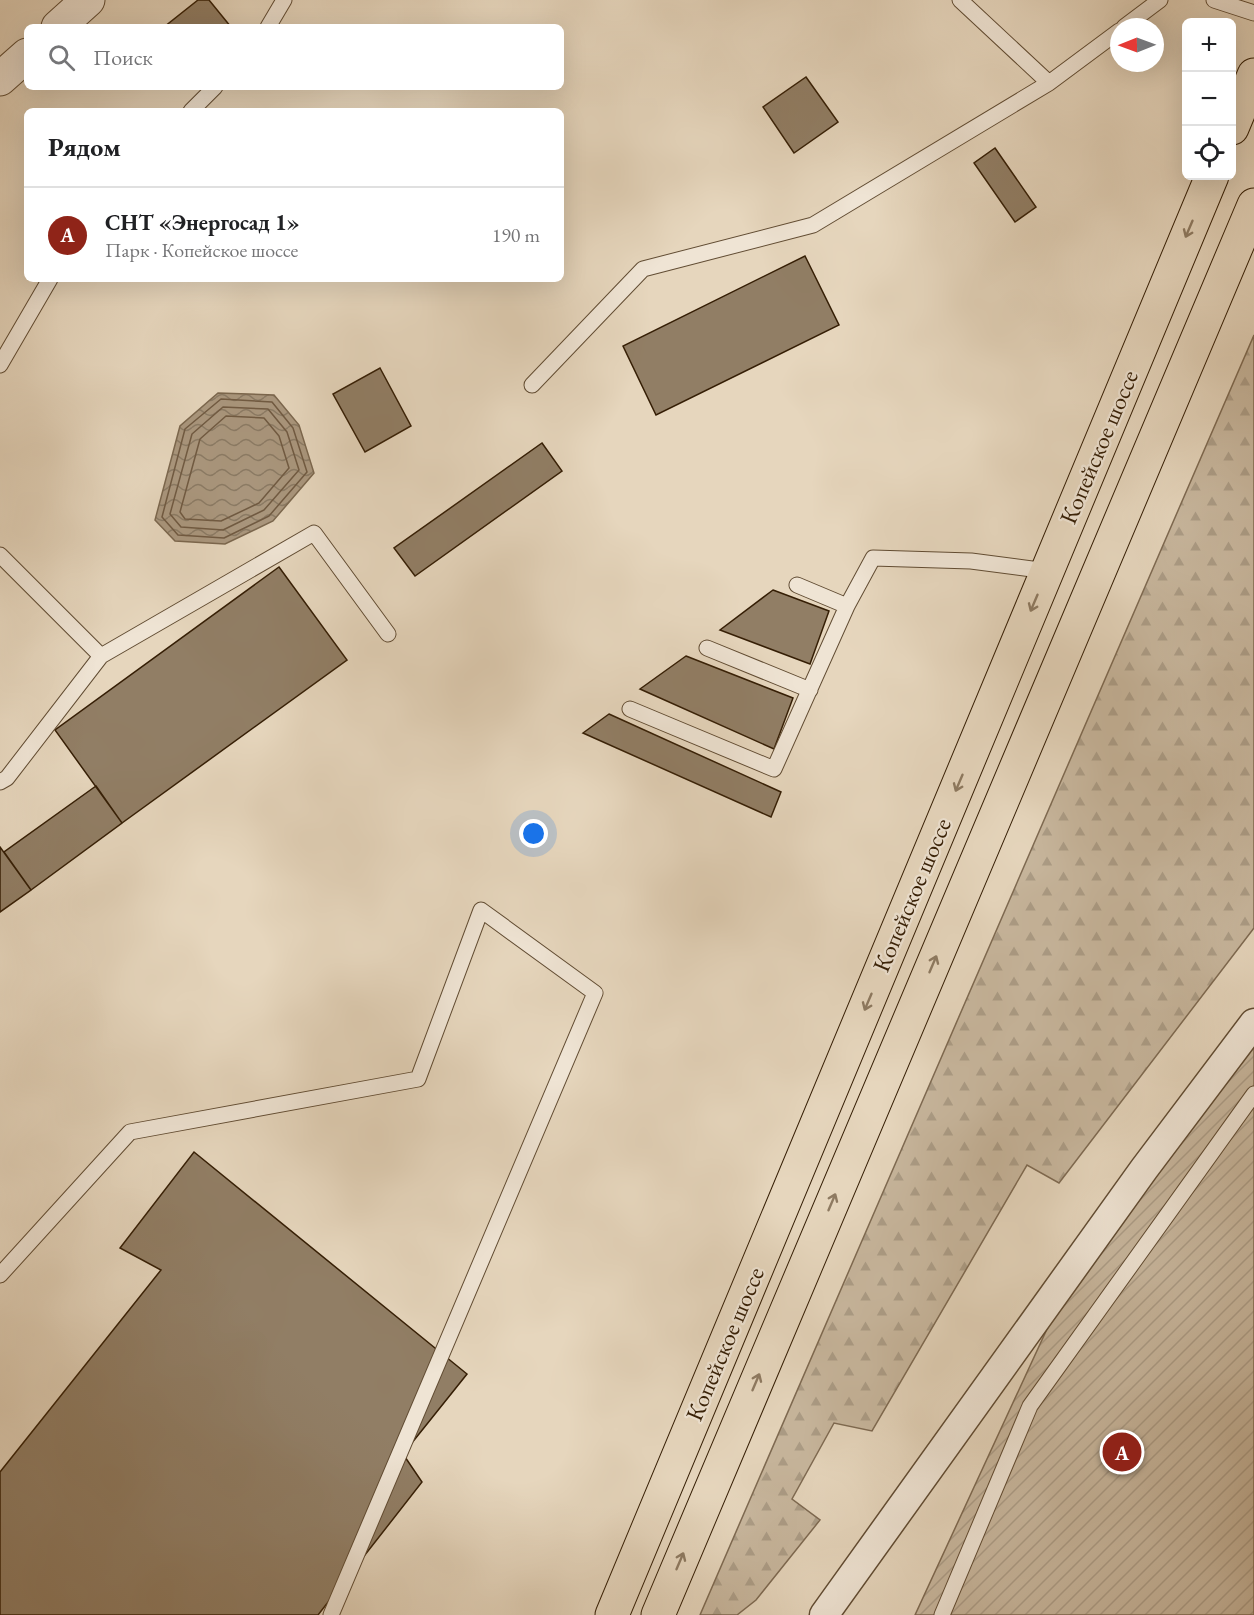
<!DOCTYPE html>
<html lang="ru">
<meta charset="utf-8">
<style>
:root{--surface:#fff;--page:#f2f2f2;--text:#202124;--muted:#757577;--line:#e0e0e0;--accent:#8f2418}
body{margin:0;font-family:"EB Garamond",serif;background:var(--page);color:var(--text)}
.controls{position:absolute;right:18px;top:18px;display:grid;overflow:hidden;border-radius:9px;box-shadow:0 6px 24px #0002}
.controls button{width:54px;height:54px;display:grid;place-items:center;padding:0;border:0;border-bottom:2px solid var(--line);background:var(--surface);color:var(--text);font:30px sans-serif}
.compass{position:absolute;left:1110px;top:18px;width:54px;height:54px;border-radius:50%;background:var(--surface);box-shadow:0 6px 24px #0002;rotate:269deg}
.you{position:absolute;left:534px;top:834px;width:21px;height:21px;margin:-15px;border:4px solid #fff;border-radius:50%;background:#1a73e8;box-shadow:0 0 0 9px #1a73e833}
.badge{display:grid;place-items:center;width:39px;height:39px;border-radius:50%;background:var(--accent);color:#fff;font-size:20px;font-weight:700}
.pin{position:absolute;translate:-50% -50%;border:3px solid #fff;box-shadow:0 2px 6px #0006}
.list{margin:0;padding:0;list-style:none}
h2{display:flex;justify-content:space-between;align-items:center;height:78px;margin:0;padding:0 24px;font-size:26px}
h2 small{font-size:20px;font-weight:400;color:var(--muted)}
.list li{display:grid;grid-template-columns:39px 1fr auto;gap:18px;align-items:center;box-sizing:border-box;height:96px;padding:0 24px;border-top:2px solid var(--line)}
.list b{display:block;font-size:22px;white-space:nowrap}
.list p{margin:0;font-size:20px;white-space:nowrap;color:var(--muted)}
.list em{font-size:20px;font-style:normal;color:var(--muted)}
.icon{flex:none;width:33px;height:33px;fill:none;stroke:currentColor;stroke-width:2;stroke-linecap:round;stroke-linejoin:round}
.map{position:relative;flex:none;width:1254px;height:1615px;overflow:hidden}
.search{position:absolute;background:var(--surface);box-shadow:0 6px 24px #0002;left:24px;top:24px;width:540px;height:66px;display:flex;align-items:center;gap:15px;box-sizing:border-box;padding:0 21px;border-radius:9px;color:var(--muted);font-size:22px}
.panel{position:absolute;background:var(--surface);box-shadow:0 6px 24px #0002;left:24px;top:108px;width:540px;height:174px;border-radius:9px}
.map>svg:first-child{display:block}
.forest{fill:url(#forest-firs);stroke:#7e6a52;stroke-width:1.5}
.garden{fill:url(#garden-furrows);stroke:#7e6a52;stroke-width:1.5}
.water{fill:url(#water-waves);stroke:#7b674e;stroke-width:1.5}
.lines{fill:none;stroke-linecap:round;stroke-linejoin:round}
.shore{stroke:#705a42;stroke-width:1.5}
.building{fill:#917e65;stroke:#351e05;stroke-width:1.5}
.service-casing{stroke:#614c33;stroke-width:17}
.minor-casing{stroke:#614c33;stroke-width:31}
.tertiary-casing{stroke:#614c33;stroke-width:35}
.primary-casing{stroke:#351e05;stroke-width:35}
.service{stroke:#efe4d4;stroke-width:15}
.minor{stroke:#efe4d4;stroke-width:28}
.tertiary{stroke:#efe4d4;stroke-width:33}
.primary{stroke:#e6d6bd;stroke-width:33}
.oneway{stroke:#8e7a61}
.labels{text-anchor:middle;stroke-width:4.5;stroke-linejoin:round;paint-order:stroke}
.street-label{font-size:24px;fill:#351e05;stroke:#efe4d4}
</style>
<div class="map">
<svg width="1254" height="1615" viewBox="0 0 1254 1615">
<defs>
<pattern id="forest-firs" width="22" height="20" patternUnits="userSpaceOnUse" patternTransform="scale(1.5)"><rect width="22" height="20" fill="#c8b79e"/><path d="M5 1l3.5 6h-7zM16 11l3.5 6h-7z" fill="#ac9d87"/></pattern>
<pattern id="garden-furrows" width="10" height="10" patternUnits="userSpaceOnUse" patternTransform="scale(1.5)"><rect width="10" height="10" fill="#c8b79e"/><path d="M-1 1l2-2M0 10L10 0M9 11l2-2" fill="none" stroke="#ac9d87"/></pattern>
<pattern id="water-waves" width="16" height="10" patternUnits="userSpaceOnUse" patternTransform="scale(1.5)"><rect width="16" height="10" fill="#aa977e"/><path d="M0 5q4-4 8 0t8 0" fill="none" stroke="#8b7b65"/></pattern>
</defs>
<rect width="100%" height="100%" fill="#e6d6bd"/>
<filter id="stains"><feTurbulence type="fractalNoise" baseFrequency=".00333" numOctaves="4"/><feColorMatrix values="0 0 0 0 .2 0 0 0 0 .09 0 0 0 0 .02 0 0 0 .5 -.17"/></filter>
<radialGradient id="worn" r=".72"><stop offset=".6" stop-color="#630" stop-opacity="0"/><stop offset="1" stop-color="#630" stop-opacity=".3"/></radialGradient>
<path class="forest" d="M1254 335V928L1059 1183 1027 1165 872 1431 834 1423 792 1499 820 1520 756 1600 737 1615H700Z"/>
<path class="garden" d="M1254 1037V1615H915L1065 1290Z"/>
<path class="water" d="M218 393 274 395 299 425 314 473 273 521 225 544 175 541 155 520 180 426Z"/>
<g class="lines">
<path class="shore" d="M221 399 272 402 293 428 307 472 269 516 224 538 178 535 162 517 185 429Z
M223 407 268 409 287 432 299 470 264 510 223 530 181 527 170 514 192 434Z
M226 416 264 418 279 436 289 468 259 503 221 521 185 519 180 512 200 439Z"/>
</g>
<path class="building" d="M198 0H209L231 27H164Z
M806 77 838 122 794 153 763 107Z
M995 148 1036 207 1015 222 974 163Z
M805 256 839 325 656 415 623 346Z
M380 368 411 426 365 452 333 394Z
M542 443 562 471 415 576 394 548Z
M279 567 347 660 122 823 55 730Z
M773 590 829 611 810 664 720 630Z
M686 656 793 698 774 749 640 689Z
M609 714 781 792 771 817 583 733Z
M96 786 122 823 31 890 4 852Z
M0 847 31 890 0 912Z
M194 1152 467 1374 403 1454 422 1482 318 1615H0V1472L161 1270 120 1248Z"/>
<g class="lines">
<defs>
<path id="service" d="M960 0 1049 83 1119 31
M1214 0 1254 13
M268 27 284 0
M1124 27 1160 0
M191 111 215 87
M0 365 50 279
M532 385 643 269 813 225 1049 83
M0 555 101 656 7 778 0 782
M797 585 847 606
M707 648 810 690
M101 656 314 533 388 634
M630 709 774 769 847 606 873 558 971 561 1047 571
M0 1275 130 1132 418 1079 481 910 595 993 331 1615
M942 1615 1030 1406 1254 1094"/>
<path id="minor" d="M824 1615 1144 1169 1254 1023"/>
<path id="tertiary" d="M58 27 88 0
M0 79 27 55"/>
<path id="primary" d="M1232 128 1254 75
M612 1615 1212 176
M658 1615 1254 205"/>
</defs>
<use href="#service" class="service-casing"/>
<use href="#minor" class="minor-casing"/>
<use href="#tertiary" class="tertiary-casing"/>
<use href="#primary" class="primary-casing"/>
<use href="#service" class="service"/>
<use href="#minor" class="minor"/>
<use href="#tertiary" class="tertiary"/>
<use href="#primary" class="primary"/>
</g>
<defs><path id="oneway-shaft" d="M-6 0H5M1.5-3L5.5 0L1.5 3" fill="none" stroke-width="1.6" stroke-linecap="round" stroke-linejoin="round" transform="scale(1.5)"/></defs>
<g class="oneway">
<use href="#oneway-shaft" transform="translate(1189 229) rotate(113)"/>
<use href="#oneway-shaft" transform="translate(1034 603) rotate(113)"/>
<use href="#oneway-shaft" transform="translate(959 783) rotate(113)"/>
<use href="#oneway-shaft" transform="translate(933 964) rotate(-67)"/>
<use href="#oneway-shaft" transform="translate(868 1002) rotate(113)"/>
<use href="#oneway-shaft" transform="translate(832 1202) rotate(-67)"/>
<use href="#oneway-shaft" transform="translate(756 1382) rotate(-67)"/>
<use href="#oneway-shaft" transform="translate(680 1561) rotate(-67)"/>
</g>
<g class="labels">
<g class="street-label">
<text transform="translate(1099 447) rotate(-67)" y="8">Копейское шоссе</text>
<text transform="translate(912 895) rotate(-67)" y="8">Копейское шоссе</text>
<text transform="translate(725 1344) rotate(-67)" y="8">Копейское шоссе</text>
</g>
</g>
<rect width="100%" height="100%" filter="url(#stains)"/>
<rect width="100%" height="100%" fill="url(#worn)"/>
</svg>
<div class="controls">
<button>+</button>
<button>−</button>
<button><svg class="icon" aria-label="locate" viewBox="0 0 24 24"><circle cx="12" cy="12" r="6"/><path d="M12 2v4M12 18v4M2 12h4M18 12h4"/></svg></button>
</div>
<svg class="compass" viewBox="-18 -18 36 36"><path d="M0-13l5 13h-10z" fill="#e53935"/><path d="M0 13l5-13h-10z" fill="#757577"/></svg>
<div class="you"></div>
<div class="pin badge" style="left:1122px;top:1452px">A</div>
<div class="search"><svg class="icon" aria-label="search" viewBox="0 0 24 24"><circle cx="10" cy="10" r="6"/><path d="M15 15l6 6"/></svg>Поиск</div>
<section class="panel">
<h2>Рядом<small></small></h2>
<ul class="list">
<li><span class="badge">A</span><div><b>СНТ «Энергосад 1»</b><p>Парк · Копейское шоссе</p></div><em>190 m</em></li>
</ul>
</section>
</div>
